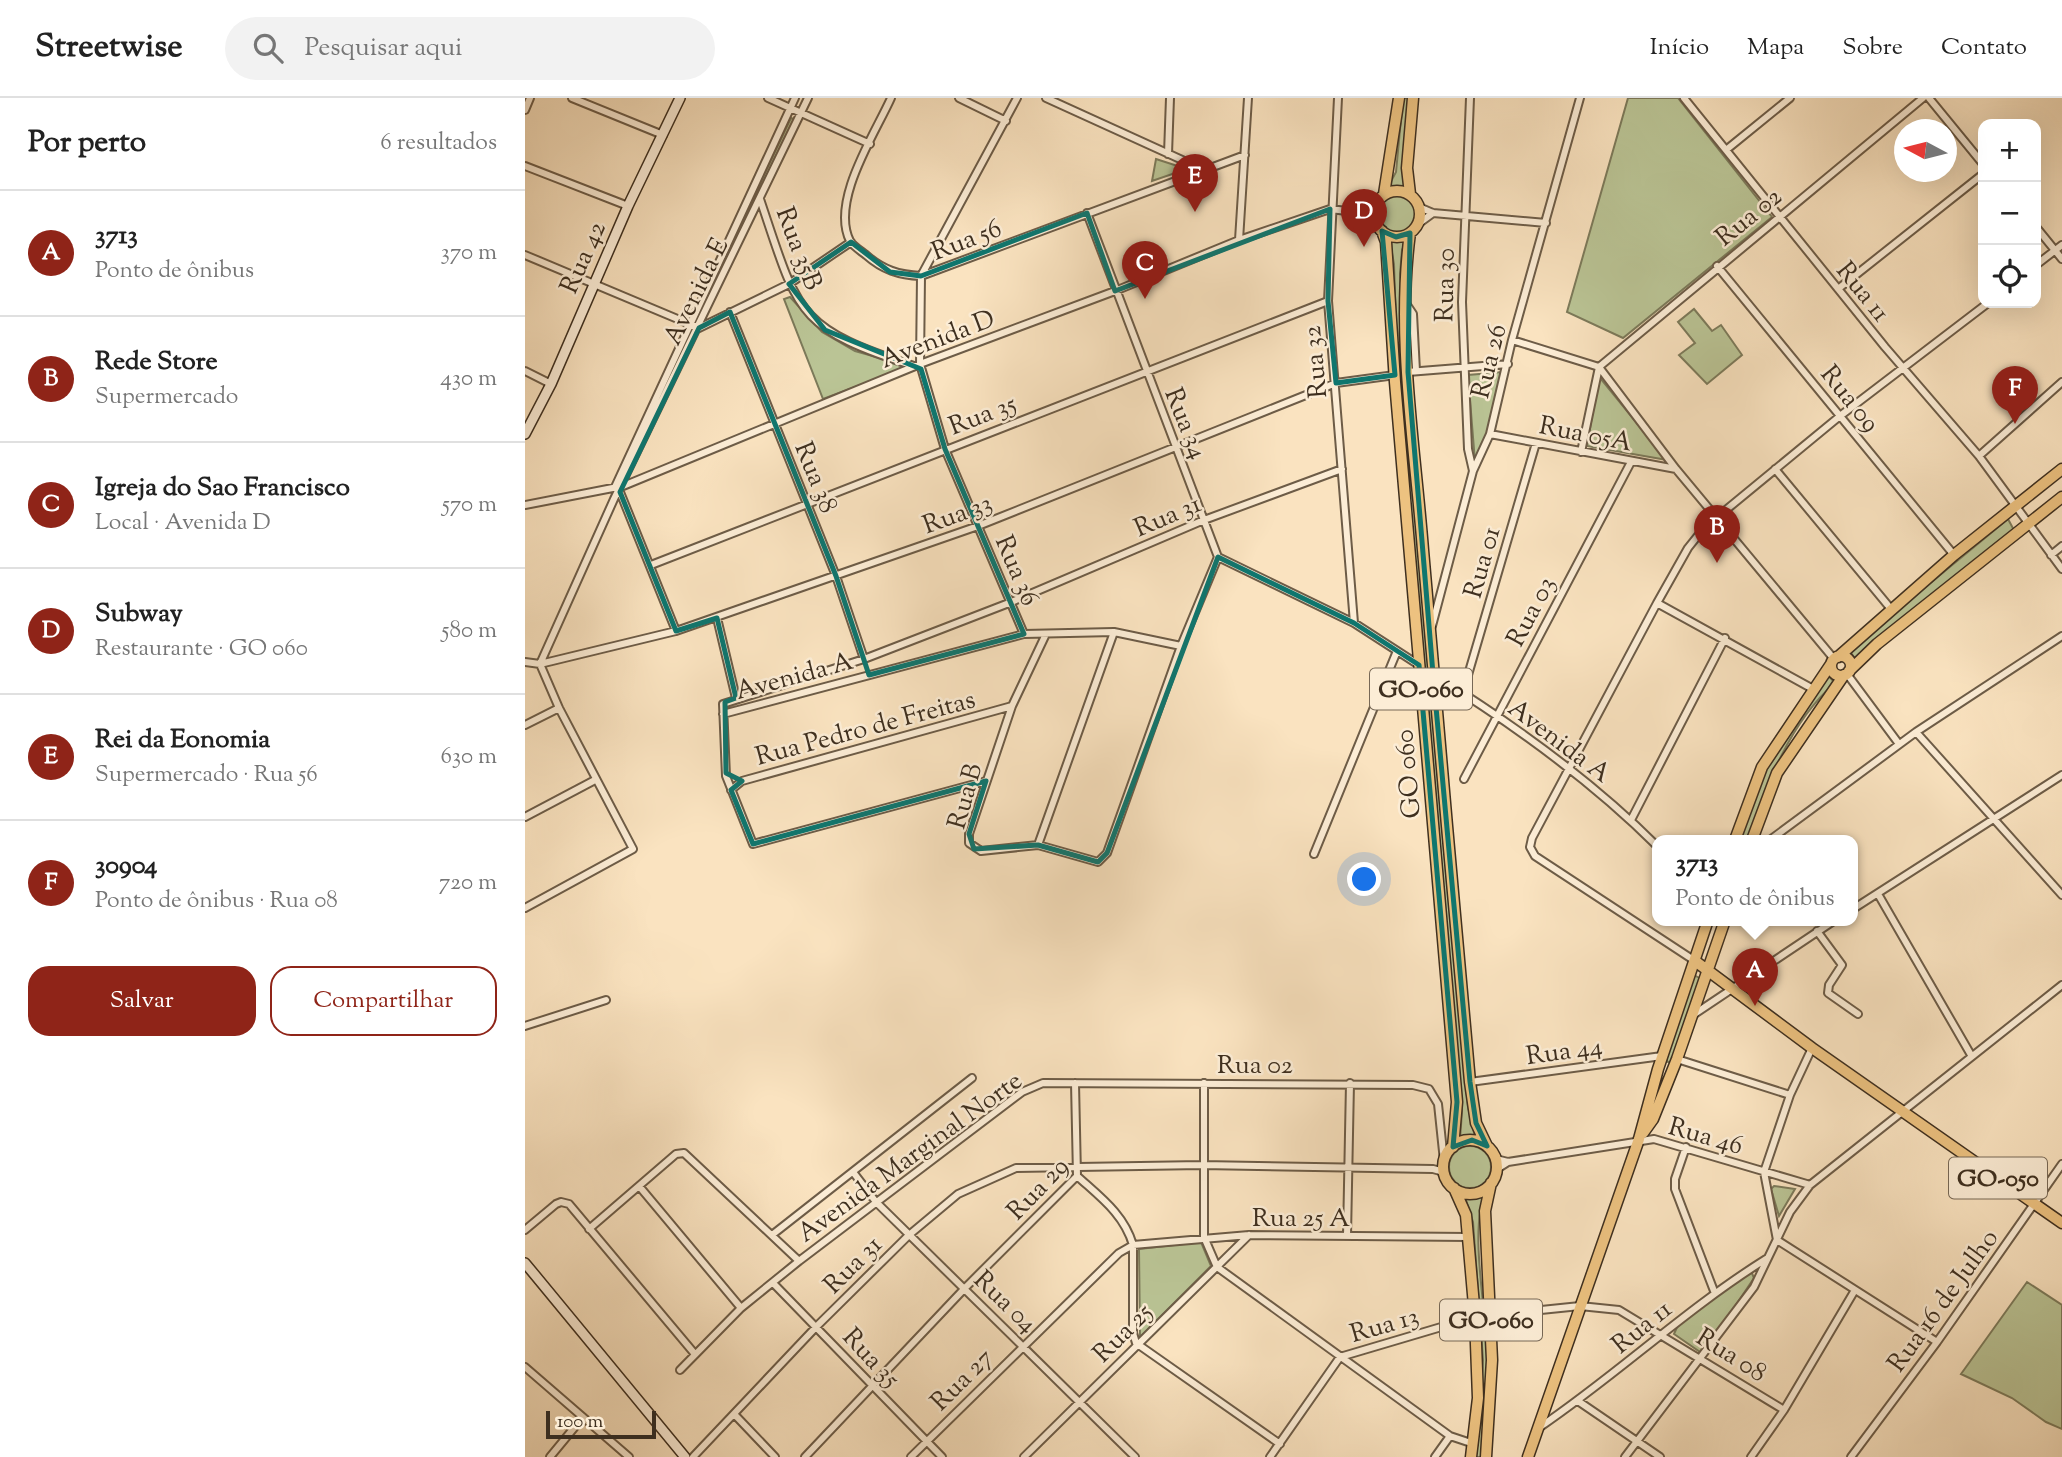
<!DOCTYPE html>
<html lang="pt">
<meta charset="utf-8">
<style>
:root{--surface:#fff;--page:#f2f2f2;--text:#222;--muted:#767676;--line:#e0e0e0;--accent:#8f2418}
body{margin:0;font-family:"Sorts Mill Goudy",serif;background:var(--page);color:var(--text)}
.controls{position:absolute;right:21px;top:21px;display:grid;overflow:hidden;border-radius:14px;box-shadow:0 7px 28px #0002}
.controls button{width:63px;height:63px;display:grid;place-items:center;padding:0;border:0;border-bottom:2px solid var(--line);background:var(--surface);color:var(--text);font:35px sans-serif}
.compass{position:absolute;left:1369px;top:21px;width:63px;height:63px;border-radius:50%;background:var(--surface);box-shadow:0 7px 28px #0002;rotate:277deg}
.scale{position:absolute;left:21px;bottom:18px;width:110px;box-sizing:border-box;padding-left:7px;border:4px solid #3e2f1f;border-top:0;font-size:19px;line-height:24px;white-space:nowrap;color:#3e2f1f;-webkit-text-stroke:5px #fcedd6;paint-order:stroke}
.you{position:absolute;left:840px;top:782px;width:24px;height:24px;margin:-18px;border:5px solid #fff;border-radius:50%;background:#1a73e8;box-shadow:0 0 0 10px #1a73e833}
.badge{display:grid;place-items:center;width:46px;height:46px;border-radius:50%;background:var(--accent);color:#fff;font-size:23px;font-weight:700}
.pin{position:absolute;translate:-50% -58px;filter:drop-shadow(0 2px 4px #0008)}
.pin::after{content:'';position:absolute;top:37px;width:24px;height:21px;background:inherit;clip-path:polygon(0 0,100% 0,50% 100%)}
.popup{position:absolute;left:1127px;top:737px;width:206px;height:91px;box-sizing:border-box;display:grid;place-content:center;border-radius:14px;background:var(--surface);filter:drop-shadow(0 2px 5px #0005);font-size:23px;white-space:nowrap;color:var(--muted)}
.popup b{font-size:26px;color:var(--text)}
.popup::after{content:'';position:absolute;left:50%;top:100%;margin-left:-14px;border:14px solid transparent;border-top-color:var(--surface)}
.list{margin:0;padding:0;list-style:none}
h2{display:flex;justify-content:space-between;align-items:center;height:91px;margin:0;padding:0 28px;font-size:30px}
h2 small{font-size:23px;font-weight:400;color:var(--muted)}
.list li{display:grid;grid-template-columns:46px 1fr auto;gap:21px;align-items:center;box-sizing:border-box;height:126px;padding:0 28px;border-top:2px solid var(--line)}
.list b{display:block;font-size:26px;white-space:nowrap}
.list p{margin:0;font-size:23px;white-space:nowrap;color:var(--muted)}
.list em{font-size:23px;font-style:normal;color:var(--muted)}
.actions{display:flex;gap:14px;padding:21px 28px}
.actions a{flex:1;padding:16px 0;border:2px solid var(--accent);border-radius:21px;text-align:center;font-size:24px;color:var(--accent)}
.actions .main{background:var(--accent);color:#fff}
.icon{flex:none;width:38px;height:38px;fill:none;stroke:currentColor;stroke-width:2;stroke-linecap:round;stroke-linejoin:round}
.map{position:relative;flex:none;width:1537px;height:1359px;overflow:hidden}
header{display:flex;align-items:center;gap:42px;box-sizing:border-box;height:98px;padding:0 35px;background:var(--surface);border-bottom:2px solid var(--line)}
header strong{font-size:33px}
nav{display:flex;gap:38px;margin-inline-start:auto;font-size:24px}
.search{width:490px;height:63px;background:var(--page);display:flex;align-items:center;gap:18px;box-sizing:border-box;padding:0 24px;border-radius:38px;color:var(--muted);font-size:26px}
main{display:flex}
aside{flex:1;background:var(--surface)}
.map>svg:first-child{display:block}
.green{fill:#bac495;stroke:#7c7a5a;stroke-width:2}
.lines{fill:none;stroke-linecap:round;stroke-linejoin:round}
.street-casing{stroke:#6d5c47;stroke-width:10}
.secondary-casing{stroke:#3e2f1f;stroke-width:12}
.primary-casing{stroke:#3e2f1f;stroke-width:13}
.street{stroke:#fcedd6;stroke-width:6}
.secondary{stroke:#fcedd6;stroke-width:9}
.primary{stroke:#edc280;stroke-width:10}
.marked{fill:none;stroke:#0f766e;stroke-width:5;stroke-linejoin:round}
.labels{text-anchor:middle;stroke-width:5;stroke-linejoin:round;paint-order:stroke}
.shield{fill:#fcedd6;stroke:#776856;stroke-width:2}
.shield-label{font-size:24px;font-weight:bold;fill:#3e2f1f}
.street-label{font-size:26px;fill:#3e2f1f;stroke:#fcedd6}
</style>
<header>
<strong>Streetwise</strong>
<div class="search"><svg class="icon" aria-label="search" viewBox="0 0 24 24"><circle cx="10" cy="10" r="6"/><path d="M15 15l6 6"/></svg>Pesquisar aqui</div>
<nav><a>Início</a><a>Mapa</a><a>Sobre</a><a>Contato</a></nav>
</header>
<main>
<aside>
<h2>Por perto<small>6 resultados</small></h2>
<ul class="list">
<li><span class="badge">A</span><div><b>3713</b><p>Ponto de ônibus</p></div><em>370 m</em></li>
<li><span class="badge">B</span><div><b>Rede Store</b><p>Supermercado</p></div><em>430 m</em></li>
<li><span class="badge">C</span><div><b>Igreja do Sao Francisco</b><p>Local · Avenida D</p></div><em>570 m</em></li>
<li><span class="badge">D</span><div><b>Subway</b><p>Restaurante · GO 060</p></div><em>580 m</em></li>
<li><span class="badge">E</span><div><b>Rei da Eonomia</b><p>Supermercado · Rua 56</p></div><em>630 m</em></li>
<li><span class="badge">F</span><div><b>30904</b><p>Ponto de ônibus · Rua 08</p></div><em>720 m</em></li>
</ul>
<div class="actions"><a class="main">Salvar</a><a>Compartilhar</a></div>
</aside>
<div class="map">
<svg width="1537" height="1359" viewBox="0 0 1537 1359">
<rect width="100%" height="100%" fill="#fae3c0"/>
<filter id="stains"><feTurbulence type="fractalNoise" baseFrequency=".00286" numOctaves="4"/><feColorMatrix values="0 0 0 0 .2 0 0 0 0 .09 0 0 0 0 .02 0 0 0 .5 -.17"/></filter>
<radialGradient id="worn" r=".72"><stop offset=".6" stop-color="#630" stop-opacity="0"/><stop offset="1" stop-color="#630" stop-opacity=".3"/></radialGradient>
<path class="green" d="M878 0H883L880 89H863L871 74Z
M1103 0H1153L1247 119 1098 240 1042 214Z
M266 20 271 22 173 220V215Z
M631 61 662 71 627 83Z
M852 115a20 20 0 1 1 40 0a20 20 0 1 1-40 0Z
M881 142 877 152 875 176 884 343 943 1009 950 1039 935 1042 937 1013 873 290 869 166 865 144Z
M265 199 297 234 330 253 376 266 378 271 298 301 259 201Z
M1169 211 1187 233 1196 227 1217 257 1182 286 1154 257 1170 245 1153 224Z
M977 274 962 339 950 364 943 277Z
M1076 281 1142 362 1062 348 1073 283Z
M1483 421 1490 434 1476 441 1331 562 1324 552Z
M1301 575 1310 585C1264 625 1242 686 1224 742H1214L1240 671Z
M1169 877 1176 881 1148 964H1143L1141 961Z
M924 1069a21 21 0 1 1 42 0a21 21 0 1 1-42 0Z
M1249 1088 1270 1091 1254 1118 1246 1091Z
M962 1093C942 1126 963 1221 963 1263 962 1295 960 1327 956 1359H951L958 1262 948 1124 939 1096 952 1097Z
M676 1144 686 1168 615 1239 614 1151Z
M1226 1173 1229 1180 1178 1256 1149 1236 1153 1227Z
M1502 1184 1537 1207V1331L1521 1324 1487 1300 1436 1276Z"/>
<g class="lines">
<defs>
<path id="street" d="M47 0 138 37
M243 0 345 46
M366 0C350 36 305 103 325 143 328 148 336 153 341 157 358 172 374 177 396 178L720 57
M434 0 481 23
M492 0 396 178 395 266 420 351 499 536
M521 0 677 71
M813 0 803 203 829 525
M945 0 937 204 943 351 948 373
M1159 0 1360 249 1454 358 1537 471
M1404 0 1458 66
M0 12 5 0
M1201 52 1265 0
M643 56 645 0
M0 68 103 108
M235 101C273 214 270 230 389 268
M894 109 908 115 1021 125
M839 115 850 109
M893 126 908 115
M1511 129 1537 161
M714 142 723 0
M0 157 174 230 264 186 326 144
M1511 167 1537 147
M1192 168 1429 457
M1313 191 1458 76
M882 207 888 216 891 273
M205 214 311 478 339 561
M987 242 1074 269 1151 371 1309 561
M1074 269 1398 0
M0 273 26 286
M883 274 983 266
M965 336 1151 371
M1056 354 1074 269
M1454 358 1537 284
M1250 371 1366 511
M90 389 270 0
M95 394 151 533
M0 407 98 388 395 266 590 193 714 142 805 111 839 115 849 120
M1526 457 1537 448
M693 459 829 525 894 567
M126 467 803 203
M1132 505 1288 591
M192 520 211 600
M907 528 948 373 965 336 987 242 1055 0
M521 536 487 608 444 736V745L456 753 513 747 573 764 582 755 656 548 693 459 562 115
M0 564 15 566 151 533 453 428 811 285 870 277
M15 566 89 401 283 0
M1322 576 1374 646
M909 577C988 626 1066 682 1132 748
M938 594 1011 345
M198 616 499 536 589 534 656 548
M0 627 34 610
M1391 634 1537 797
M939 681 1106 364
M461 683 228 746 201 678 198 606 339 561 484 505 679 422 817 371
M206 692 217 683 487 608
M0 719 70 682
M1106 722 1200 540
M1245 742 1391 634 1537 538
M513 747 589 534
M789 756 872 553
M1353 796 1446 957
M0 810 108 751 34 610 15 566
M1328 811 1537 677
M1292 833 1317 867 1304 887 1303 895 1333 916
M1170 863 1010 758 1005 749 1007 740 1132 505 1163 450 1179 430 1315 318 1463 205
M1168 917 1310 822
M0 928 81 902
M1287 950 1265 997 1239 1074 1252 1142 1412 1244
M1152 961 1265 997
M945 984 1137 958
M679 985V1139L692 1169
M1161 1049 1150 1081V1091L1189 1193
M971 1061 983 1064 1129 1041 1285 1087
M972 1071 983 1064
M328 1074 351 1104 610 1359
M552 1078C575 1099 599 1116 608 1147V1235L611 1245 755 1346
M114 1088 216 1210
M64 1131 151 1056 159 1055 274 1163
M0 1132 31 1106 36 1104 44 1106 169 1255
M247 1137 447 980
M822 1138 825 985
M692 1169 925 1338 949 1346
M248 1185 417 1359
M966 1217 1055 1208 1094 1212 1259 1312
M0 1269 104 1359
M155 1272 216 1210 274 1163 497 994 518 985 888 987 904 991 913 1006 919 1063
M1053 1303 1135 1359
M210 1317 250 1359
M1015 1329C1093 1276 1161 1211 1241 1161
M25 1359 58 1319
M168 1359 292 1228 384 1137 433 1096 491 1070 677 1067 908 1071 919 1074
M280 1359 440 1190 552 1078 550 985
M386 1359 594 1155 608 1147 724 1137 944 1139
M499 1359 724 1137
M745 1359 815 1259 950 1219
M910 1359 925 1338
M1100 1359 1229 1189 1265 1114 1285 1087 1537 887
M1226 1359 1259 1312 1330 1192
M1326 1359 1412 1244 1537 1066"/>
<path id="secondary" d="M0 336 26 286 103 108 155 0
M0 1165 160 1359"/>
<path id="primary" d="M849 116a23 23 0 1 1 46 0a23 23 0 1 1-46 0Z
M859 96 874 0
M885 96 882 70 888 0
M857 133 861 144 870 284 932 1004 928 1049
M885 135C871 239 890 348 898 452 913 629 929 807 945 984L951 1025 962 1048
M1306 568a10 10 0 1 1 20 0a10 10 0 1 1-20 0Z
M1313 559 1429 457 1537 371
M1324 573 1352 546 1537 399
M1210 742 1237 669 1306 566
M1227 742 1252 675 1319 577
M1170 863 1287 950 1537 1125
M1118 1035 1128 1021 1152 961 1200 822
M918 1069a27 27 0 1 1 54 0a27 27 0 1 1-54 0Z
M929 1090 941 1117 950 1219 953 1300 946 1359
M961 1359 967 1262 960 1113 966 1085
M1003 1359 1114 1041 1133 971 1183 822"/>
</defs>
<use href="#street" class="street-casing"/>
<use href="#secondary" class="secondary-casing"/>
<use href="#primary" class="primary-casing"/>
<use href="#street" class="street"/>
<use href="#secondary" class="secondary"/>
<use href="#primary" class="primary"/>
</g>
<path class="marked" d="M805 111 803 203 811 285 870 277 857 133 871 139 885 135 883 274 908 576 945 984 951 1025 962 1048 947 1042 928 1049 932 1004 894 567 829 525 693 459 582 755 573 764 513 747 449 751 444 736 461 683 228 746 206 692 217 683 201 675 200 604 211 600 192 520 151 533 95 394 174 230 205 214 311 478 344 577 499 536 420 351 396 271 300 232 264 186 326 144 365 174 396 178 562 115 590 193Z"/>
<g class="labels">
<g class="shield">
<rect x="845" y="570.5" width="102" height="41" rx="5"/>
<rect x="1424" y="1059.5" width="98" height="41" rx="5"/>
<rect x="915" y="1201.5" width="102" height="41" rx="5"/>
</g>
<g class="shield-label">
<text x="896" y="599">GO-060</text>
<text x="1473" y="1088">GO-050</text>
<text x="966" y="1230">GO-060</text>
</g>
<g class="street-label">
<text transform="translate(1223 118) rotate(-39)" y="9">Rua 02</text>
<text transform="translate(441 141) rotate(-21)" y="9">Rua 56</text>
<text transform="translate(275 150) rotate(69)" y="9">Rua 35B</text>
<text transform="translate(57 159) rotate(-66)" y="9">Rua 42</text>
<text transform="translate(919 187) rotate(-89)" y="9">Rua 30</text>
<text transform="translate(170 193) rotate(-64)" y="9">Avenida E</text>
<text transform="translate(1339 193) rotate(51)" y="9">Rua 11</text>
<text transform="translate(412 240) rotate(-21)" y="9">Avenida D</text>
<text transform="translate(963 263) rotate(-76)" y="9">Rua 26</text>
<text transform="translate(789 264) rotate(-95)" y="9">Rua 32</text>
<text transform="translate(1326 300) rotate(51)" y="9">Rua 09</text>
<text transform="translate(457 316) rotate(-21)" y="9">Rua 35</text>
<text transform="translate(662 325) rotate(68)" y="9">Rua 34</text>
<text transform="translate(1061 335) rotate(11)" y="9">Rua 05A</text>
<text transform="translate(292 379) rotate(68)" y="9">Rua 38</text>
<text transform="translate(432 415) rotate(-20)" y="9">Rua 33</text>
<text transform="translate(642 417) rotate(-23)" y="9">Rua 31</text>
<text transform="translate(956 464) rotate(-74)" y="9">Rua 01</text>
<text transform="translate(493 472) rotate(67)" y="9">Rua 36</text>
<text transform="translate(1005 513) rotate(-62)" y="9">Rua 03</text>
<text transform="translate(269 577) rotate(-15)" y="9">Avenida A</text>
<text transform="translate(340 629) rotate(-15)" y="9">Rua Pedro de Freitas</text>
<text transform="translate(1035 642) rotate(37)" y="9">Avenida A</text>
<text transform="translate(882 676) rotate(-95)" y="9">GO 060</text>
<text transform="translate(439 698) rotate(-74)" y="9">Rua B</text>
<text transform="translate(1039 952) rotate(-8)" y="9">Rua 44</text>
<text x="730" y="975">Rua 02</text>
<text transform="translate(1181 1037) rotate(16)" y="9">Rua 46</text>
<text transform="translate(384 1058) rotate(-36)" y="9">Avenida Marginal Norte</text>
<text transform="translate(512 1090) rotate(-46)" y="9">Rua 29</text>
<text x="776" y="1128">Rua 25 A</text>
<text transform="translate(327 1166) rotate(-45)" y="9">Rua 31</text>
<text transform="translate(1417 1202) rotate(-54)" y="9">Rua 16 de Julho</text>
<text transform="translate(481 1203) rotate(44)" y="9">Rua 04</text>
<text transform="translate(859 1226) rotate(-16)" y="9">Rua 13</text>
<text transform="translate(1116 1228) rotate(-39)" y="9">Rua 11</text>
<text transform="translate(597 1234) rotate(-45)" y="9">Rua 25</text>
<text transform="translate(1207 1256) rotate(32)" y="9">Rua 08</text>
<text transform="translate(347 1259) rotate(47)" y="9">Rua 35</text>
<text transform="translate(436 1281) rotate(-45)" y="9">Rua 27</text>
</g>
</g>
<rect width="100%" height="100%" filter="url(#stains)"/>
<rect width="100%" height="100%" fill="url(#worn)"/>
</svg>
<div class="controls">
<button>+</button>
<button>−</button>
<button><svg class="icon" aria-label="locate" viewBox="0 0 24 24"><circle cx="12" cy="12" r="6"/><path d="M12 2v4M12 18v4M2 12h4M18 12h4"/></svg></button>
</div>
<svg class="compass" viewBox="-18 -18 36 36"><path d="M0-13l5 13h-10z" fill="#e53935"/><path d="M0 13l5-13h-10z" fill="#767676"/></svg>
<div class="scale">100 m</div>
<div class="you"></div>
<div class="pin badge" style="left:1230px;top:908px">A</div>
<div class="popup"><b>3713</b>Ponto de ônibus</div>
<div class="pin badge" style="left:1192px;top:465px">B</div>
<div class="pin badge" style="left:620px;top:201px">C</div>
<div class="pin badge" style="left:839px;top:149px">D</div>
<div class="pin badge" style="left:670px;top:114px">E</div>
<div class="pin badge" style="left:1490px;top:326px">F</div>
</div>
</main>
